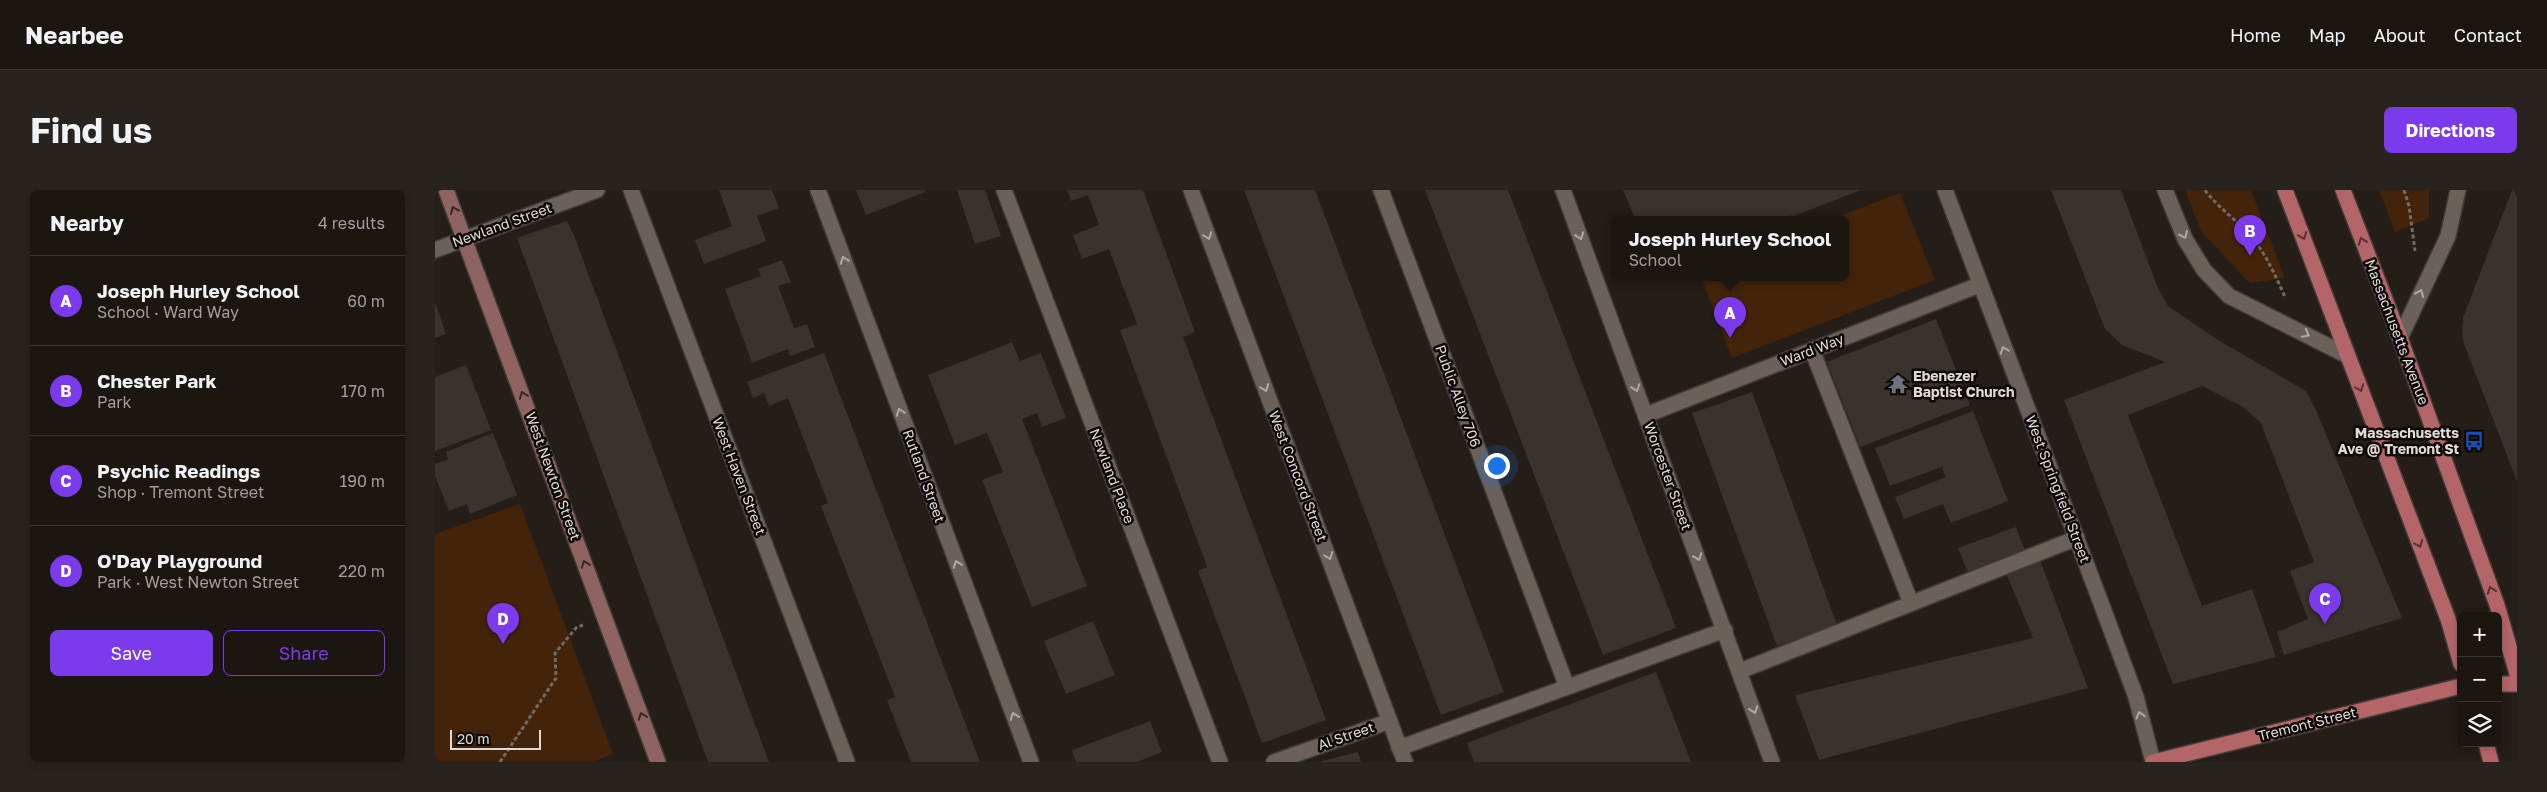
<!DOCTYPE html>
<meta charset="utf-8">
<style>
:root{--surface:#1c1611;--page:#29231f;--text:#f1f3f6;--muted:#a09f9f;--line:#3a3531;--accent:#7c3aed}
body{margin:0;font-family:"Golos Text",sans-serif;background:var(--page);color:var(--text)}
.controls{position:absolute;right:15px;bottom:15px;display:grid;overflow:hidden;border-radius:8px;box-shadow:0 2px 8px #0003}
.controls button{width:45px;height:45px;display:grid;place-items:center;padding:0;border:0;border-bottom:1px solid var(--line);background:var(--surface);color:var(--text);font:25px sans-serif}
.scale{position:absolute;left:15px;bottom:12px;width:91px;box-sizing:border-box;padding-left:5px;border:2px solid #e0dad6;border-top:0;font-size:14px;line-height:18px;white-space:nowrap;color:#e0dad6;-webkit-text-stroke:4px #0b0806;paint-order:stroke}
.you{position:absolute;left:1061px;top:275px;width:18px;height:18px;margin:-12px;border:4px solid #fff;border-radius:50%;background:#1a73e8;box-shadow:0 0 0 8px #1a73e833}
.badge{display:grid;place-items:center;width:32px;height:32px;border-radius:50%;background:var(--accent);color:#fff;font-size:16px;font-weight:700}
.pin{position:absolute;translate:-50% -41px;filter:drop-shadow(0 1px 2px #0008)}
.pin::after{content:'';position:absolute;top:26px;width:18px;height:15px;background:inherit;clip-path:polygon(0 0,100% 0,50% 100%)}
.popup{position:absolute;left:1176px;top:26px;width:238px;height:65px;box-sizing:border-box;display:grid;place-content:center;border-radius:8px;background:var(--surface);filter:drop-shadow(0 1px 4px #0005);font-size:16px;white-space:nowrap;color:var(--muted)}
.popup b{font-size:19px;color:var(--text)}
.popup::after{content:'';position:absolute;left:50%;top:100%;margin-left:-10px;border:10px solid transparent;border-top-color:var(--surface)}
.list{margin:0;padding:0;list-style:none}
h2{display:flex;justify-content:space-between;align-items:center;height:65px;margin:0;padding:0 20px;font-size:21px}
h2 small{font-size:16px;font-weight:400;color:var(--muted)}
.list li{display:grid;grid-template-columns:32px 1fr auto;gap:15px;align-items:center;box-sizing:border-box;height:90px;padding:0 20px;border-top:1px solid var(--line)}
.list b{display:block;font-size:19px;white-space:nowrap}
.list p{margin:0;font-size:16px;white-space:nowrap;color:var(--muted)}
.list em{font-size:16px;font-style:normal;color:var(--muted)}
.actions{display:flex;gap:10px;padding:15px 20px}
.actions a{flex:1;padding:11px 0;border:1px solid var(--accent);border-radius:8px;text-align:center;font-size:18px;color:var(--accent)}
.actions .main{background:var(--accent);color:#fff}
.icon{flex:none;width:28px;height:28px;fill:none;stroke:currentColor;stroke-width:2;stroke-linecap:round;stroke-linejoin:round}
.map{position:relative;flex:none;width:2082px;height:572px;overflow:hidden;border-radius:8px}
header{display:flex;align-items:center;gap:30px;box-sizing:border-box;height:70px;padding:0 25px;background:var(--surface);border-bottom:1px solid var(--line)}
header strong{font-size:24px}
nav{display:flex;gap:28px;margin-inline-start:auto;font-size:18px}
.intro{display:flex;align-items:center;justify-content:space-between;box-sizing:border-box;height:120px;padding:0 30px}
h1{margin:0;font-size:35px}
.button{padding:12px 22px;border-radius:8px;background:var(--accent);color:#fff;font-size:18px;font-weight:700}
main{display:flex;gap:30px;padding:0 30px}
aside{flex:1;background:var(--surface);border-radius:8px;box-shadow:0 2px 8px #0003}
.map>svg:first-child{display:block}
.green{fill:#43240b}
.building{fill:#3a322c}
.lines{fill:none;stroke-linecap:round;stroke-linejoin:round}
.service-casing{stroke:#403a36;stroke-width:18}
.minor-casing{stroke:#403a36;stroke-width:18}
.secondary-casing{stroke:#403a36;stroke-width:18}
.primary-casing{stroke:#403a36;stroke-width:18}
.path{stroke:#716a65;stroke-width:3;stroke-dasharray:4 2.5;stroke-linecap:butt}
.service{stroke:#6a615a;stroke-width:15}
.minor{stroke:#6a615a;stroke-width:15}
.secondary{stroke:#8f6361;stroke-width:15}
.primary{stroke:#b46568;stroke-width:15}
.oneway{stroke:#392826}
.oneway2{stroke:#b1aaa4}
.oneway3{stroke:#573232}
.labels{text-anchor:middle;stroke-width:5;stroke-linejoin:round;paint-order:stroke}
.street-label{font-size:14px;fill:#e0dad6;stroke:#0b0806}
.poi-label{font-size:14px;font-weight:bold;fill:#e0dad6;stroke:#0b0806;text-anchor:start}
</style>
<header>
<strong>Nearbee</strong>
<nav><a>Home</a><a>Map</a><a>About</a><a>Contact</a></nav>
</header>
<div class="intro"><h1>Find us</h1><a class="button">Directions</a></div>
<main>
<aside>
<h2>Nearby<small>4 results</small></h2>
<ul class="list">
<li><span class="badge">A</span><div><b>Joseph Hurley School</b><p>School · Ward Way</p></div><em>60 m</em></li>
<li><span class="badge">B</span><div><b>Chester Park</b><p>Park</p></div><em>170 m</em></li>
<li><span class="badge">C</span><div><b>Psychic Readings</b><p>Shop · Tremont Street</p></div><em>190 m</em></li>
<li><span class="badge">D</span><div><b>O'Day Playground</b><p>Park · West Newton Street</p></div><em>220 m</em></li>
</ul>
<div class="actions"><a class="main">Save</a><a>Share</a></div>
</aside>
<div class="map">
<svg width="2082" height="572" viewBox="0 0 2082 572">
<rect width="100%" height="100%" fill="#251d17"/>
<path class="green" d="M1750 0H1816L1850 88 1815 93 1767 43Z
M1944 0H1994V28L1960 42Z
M1465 3 1500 90 1297 168 1266 87H1410V29H1397Z
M85 314 178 564 158 572H0V344Z"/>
<path class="building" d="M284 0H337L344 18 322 26 331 51 269 74 260 50 297 36Z
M421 0H490V2L431 25Z
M522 0H550L566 46 540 54Z
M632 0H708L760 142 748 147 891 530 827 553 763 381 772 377 685 140 702 134 674 59 647 69 638 45 664 35 653 5 636 11Z
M809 0H880L1069 502 1006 525Z
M990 0H1073L1241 438 1168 465Z
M1188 0H1426L1356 27V25L1344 29H1200Z
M1616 0H1686L1723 98 1733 116 1783 150 1871 201 1881 220 1967 428 1849 465 1842 442 1873 429 1855 381 1879 372 1826 233 1808 217 1767 196 1693 225 1767 416 1817 399 1841 467 1738 494 1629 210 1730 172 1687 155 1670 139Z
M2077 0H2082V291L2029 154 2027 142 2028 128Z
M132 31 140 48 334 572H273L82 48Z
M347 70 356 92 343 96 359 138 372 134 380 157 355 166 353 159 317 173 290 99 326 86 323 79Z
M0 112 11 144 0 148Z
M1501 129 1535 215 1425 257 1392 172Z
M577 152 585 171 606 163 631 228 607 237 602 223 587 229 652 396 597 417 547 290 568 282 552 243 520 255 493 185Z
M389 163 523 514 545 572H476L452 510 460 507 386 316 393 313 353 208 334 216 329 203 318 208 312 192Z
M31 175 56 240 0 261V187Z
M1317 202 1402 435 1342 456 1257 223Z
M1538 221 1573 311 1516 333 1508 314 1469 329 1460 307 1511 287 1509 283 1507 277 1455 296 1440 258Z
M58 243 82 305 35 324 32 314 14 321 0 286V274L13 269 11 262Z
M1581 337 1591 363 1534 385 1523 358Z
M1605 370 1653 498 1384 570 1360 505 1598 448 1571 383Z
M658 431 680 485 631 504 609 451Z
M1221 482 1256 572H1039L1032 553Z
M715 531 727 562 702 572H641L637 560Z
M923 562 926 572H887V571Z"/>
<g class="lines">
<defs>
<path id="service" d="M196 0 412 572
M569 0 785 572
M946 0 1132 497
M1730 0 1750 49 1769 80 1794 106 1913 166
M1965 148 2013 46 2023 0
M1377 160 1476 413
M1305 481 1642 348
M964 558 1290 440
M839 572 955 531"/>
<path id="minor" d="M383 0 596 572
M756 0 970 572
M1128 0 1337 572
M1510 0 1669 421 1701 507 1718 572
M0 60 162 0
M1211 225 1544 95"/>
<path id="secondary" d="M11 0 223 572"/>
<path id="primary" d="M1850 0 2013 429 2026 474
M1908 0 1965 148 2062 415 2082 484
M2063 494H2082
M2051 553 2056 572
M1718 572 2026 496"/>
</defs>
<use href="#service" class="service-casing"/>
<use href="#minor" class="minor-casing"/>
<use href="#secondary" class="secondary-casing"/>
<use href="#primary" class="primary-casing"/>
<path class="path" d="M1770 0C1784 19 1802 30 1816 46 1831 64 1841 87 1850 107
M1969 0 1974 16 1980 61
M65 572 121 488 120 463 141 438 148 435"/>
<use href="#service" class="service"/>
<use href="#minor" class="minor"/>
<use href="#secondary" class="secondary"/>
<use href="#primary" class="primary"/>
</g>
<defs><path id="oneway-chevron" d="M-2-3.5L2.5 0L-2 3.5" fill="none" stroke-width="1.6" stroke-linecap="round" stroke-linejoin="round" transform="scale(1.25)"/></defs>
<g class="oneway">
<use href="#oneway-chevron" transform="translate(19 20) rotate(-112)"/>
<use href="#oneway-chevron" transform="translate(88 205) rotate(-110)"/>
<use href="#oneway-chevron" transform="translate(150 374) rotate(-110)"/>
<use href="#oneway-chevron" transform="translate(207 526) rotate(-110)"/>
</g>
<g class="oneway2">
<use href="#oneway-chevron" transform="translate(1749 45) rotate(65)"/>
<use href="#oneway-chevron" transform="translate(773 46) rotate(69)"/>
<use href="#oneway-chevron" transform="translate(1145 46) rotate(70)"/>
<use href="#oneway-chevron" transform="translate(409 70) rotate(-110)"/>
<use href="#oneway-chevron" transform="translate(1985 103) rotate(-68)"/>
<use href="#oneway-chevron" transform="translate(1871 144) rotate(28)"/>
<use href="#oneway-chevron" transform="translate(1569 160) rotate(-111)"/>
<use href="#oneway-chevron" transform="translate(830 198) rotate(69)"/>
<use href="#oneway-chevron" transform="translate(1201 198) rotate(71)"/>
<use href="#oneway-chevron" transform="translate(465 222) rotate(-110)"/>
<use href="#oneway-chevron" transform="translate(894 366) rotate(69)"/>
<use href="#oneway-chevron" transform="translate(1263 367) rotate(70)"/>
<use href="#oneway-chevron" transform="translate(522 374) rotate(-110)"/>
<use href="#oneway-chevron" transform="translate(1319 520) rotate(70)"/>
<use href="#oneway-chevron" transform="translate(1705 525) rotate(-105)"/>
<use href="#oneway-chevron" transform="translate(579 526) rotate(-110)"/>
</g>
<g class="oneway3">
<use href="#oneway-chevron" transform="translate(1868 46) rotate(69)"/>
<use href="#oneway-chevron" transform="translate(1927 51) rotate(-110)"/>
<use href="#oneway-chevron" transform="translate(1925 198) rotate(69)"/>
<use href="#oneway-chevron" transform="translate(1984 354) rotate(69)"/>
<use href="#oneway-chevron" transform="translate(2056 400) rotate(-110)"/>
</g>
<defs>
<symbol id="temple-bare" viewBox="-9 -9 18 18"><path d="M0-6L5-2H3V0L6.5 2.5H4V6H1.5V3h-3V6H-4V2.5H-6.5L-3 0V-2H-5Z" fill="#6b7280" stroke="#0b0806" stroke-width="2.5" paint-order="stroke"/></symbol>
<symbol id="bus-bare" viewBox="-9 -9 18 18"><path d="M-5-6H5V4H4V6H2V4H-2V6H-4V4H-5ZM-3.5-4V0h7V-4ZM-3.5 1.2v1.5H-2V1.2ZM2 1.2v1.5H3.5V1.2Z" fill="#1a4fb4" stroke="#0b0806" stroke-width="2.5" paint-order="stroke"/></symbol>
</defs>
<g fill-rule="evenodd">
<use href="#temple-bare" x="1449" y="180" width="28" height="28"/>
<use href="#bus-bare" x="2025" y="237" width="28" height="28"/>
</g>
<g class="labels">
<g class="street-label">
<text transform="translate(67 35) rotate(-20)" y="5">Newland Street</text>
<text transform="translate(1962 142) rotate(69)" y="5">Massachusetts Avenue</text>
<text transform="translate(1377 160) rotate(-21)" y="5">Ward Way</text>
<text transform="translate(1023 206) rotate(70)" y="5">Public Alley 706</text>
<text transform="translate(118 286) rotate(70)" y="5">West Newton Street</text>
<text transform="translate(304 286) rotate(69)" y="5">West Haven Street</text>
<text transform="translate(489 286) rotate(70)" y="5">Rutland Street</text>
<text transform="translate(677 286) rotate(69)" y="5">Newland Place</text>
<text transform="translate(863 286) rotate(69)" y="5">West Concord Street</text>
<text transform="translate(1233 286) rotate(70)" y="5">Worcester Street</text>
<text transform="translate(1623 299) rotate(69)" y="5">West Springfield Street</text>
<text transform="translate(1872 534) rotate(-14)" y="5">Tremont Street</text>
<text transform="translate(911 546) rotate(-19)" y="5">Al Street</text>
</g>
<g class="poi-label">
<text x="1478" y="191">Ebenezer<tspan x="1478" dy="16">Baptist Church</tspan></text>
<text x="2024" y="248" text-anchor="end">Massachusetts<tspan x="2024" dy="16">Ave @ Tremont St</tspan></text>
</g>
</g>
</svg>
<div class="controls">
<button>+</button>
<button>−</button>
<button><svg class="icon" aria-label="layers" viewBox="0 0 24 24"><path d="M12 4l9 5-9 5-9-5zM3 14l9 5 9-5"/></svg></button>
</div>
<div class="scale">20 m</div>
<div class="you"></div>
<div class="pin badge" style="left:1295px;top:148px">A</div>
<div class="popup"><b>Joseph Hurley School</b>School</div>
<div class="pin badge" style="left:1815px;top:66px">B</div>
<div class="pin badge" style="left:1890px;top:434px">C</div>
<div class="pin badge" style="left:68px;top:454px">D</div>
</div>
</main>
